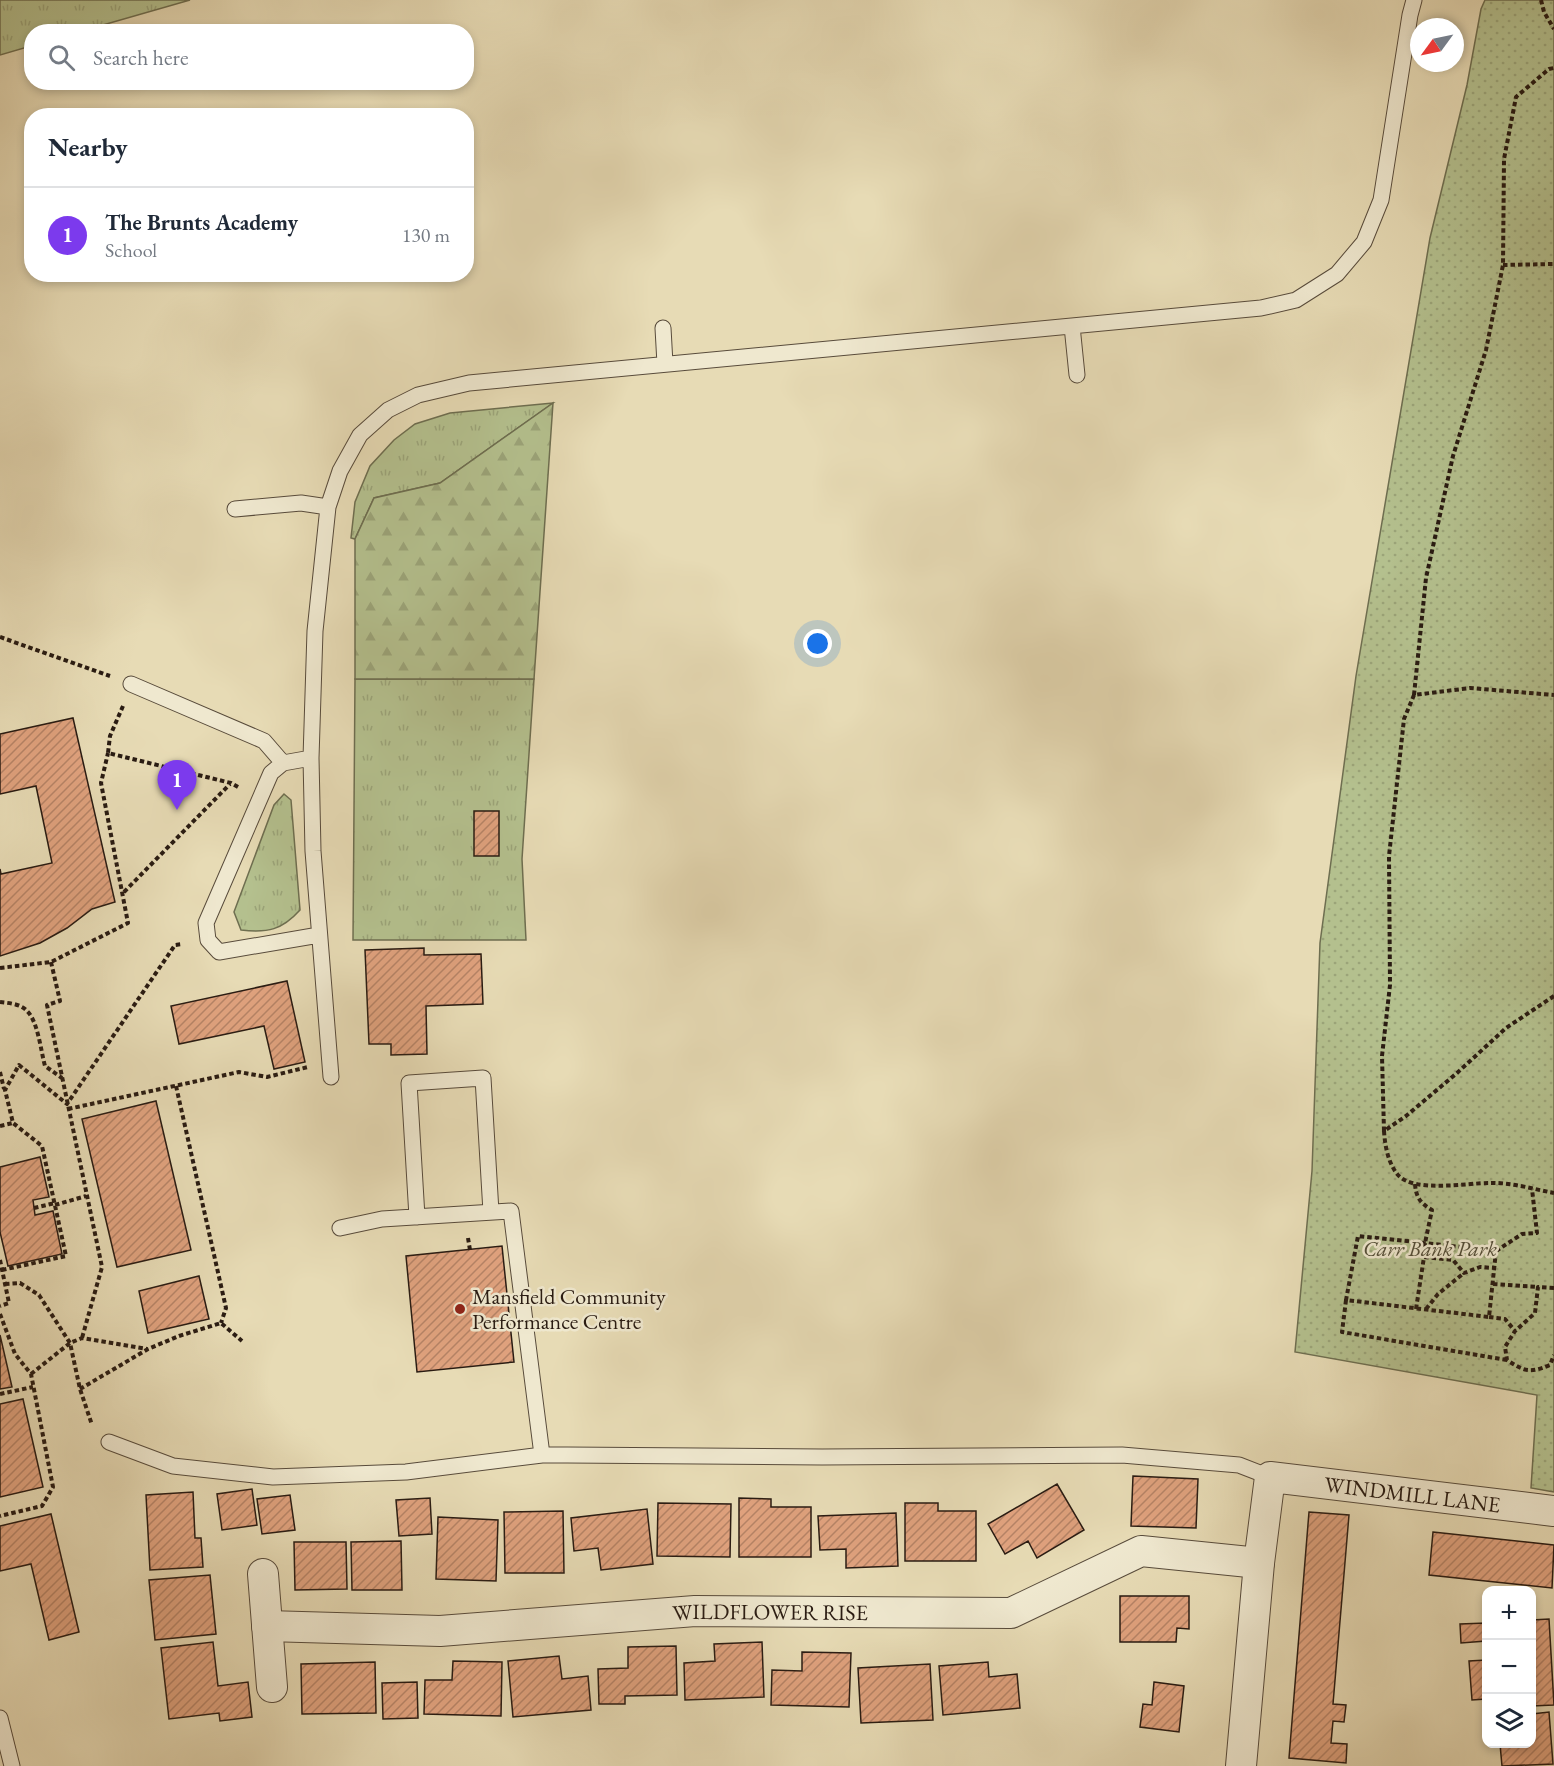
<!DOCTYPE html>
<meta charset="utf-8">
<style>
:root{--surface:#fff;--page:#f2f2f3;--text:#1f2937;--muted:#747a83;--line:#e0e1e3;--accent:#7c3aed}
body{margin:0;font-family:"EB Garamond",serif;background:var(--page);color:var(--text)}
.controls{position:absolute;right:18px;bottom:18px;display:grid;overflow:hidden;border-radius:12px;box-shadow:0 3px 9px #0003}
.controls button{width:54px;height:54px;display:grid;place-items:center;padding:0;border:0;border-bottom:2px solid var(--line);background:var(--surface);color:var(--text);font:30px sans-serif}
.compass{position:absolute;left:1410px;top:18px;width:54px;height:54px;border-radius:50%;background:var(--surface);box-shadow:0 3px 9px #0003;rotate:237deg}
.you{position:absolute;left:818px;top:644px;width:21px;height:21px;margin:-15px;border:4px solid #fff;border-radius:50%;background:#1a73e8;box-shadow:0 0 0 9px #1a73e833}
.badge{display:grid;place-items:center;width:39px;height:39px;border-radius:50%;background:var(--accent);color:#fff;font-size:20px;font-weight:700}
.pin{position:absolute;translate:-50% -50px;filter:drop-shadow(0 2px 3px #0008)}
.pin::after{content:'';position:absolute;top:32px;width:21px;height:18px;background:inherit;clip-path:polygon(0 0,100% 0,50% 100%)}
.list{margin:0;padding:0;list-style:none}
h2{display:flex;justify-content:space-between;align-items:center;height:78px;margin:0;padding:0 24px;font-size:26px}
h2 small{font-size:20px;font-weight:400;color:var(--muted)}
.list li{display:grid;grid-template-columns:39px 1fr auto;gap:18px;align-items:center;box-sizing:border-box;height:96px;padding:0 24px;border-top:2px solid var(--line)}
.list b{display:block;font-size:22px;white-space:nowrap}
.list p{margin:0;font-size:20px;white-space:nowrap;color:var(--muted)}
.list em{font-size:20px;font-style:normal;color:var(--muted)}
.icon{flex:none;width:33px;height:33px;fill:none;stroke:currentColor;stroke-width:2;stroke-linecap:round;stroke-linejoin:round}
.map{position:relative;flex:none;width:1554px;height:1766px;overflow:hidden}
.search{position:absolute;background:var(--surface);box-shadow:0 3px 9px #0003;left:24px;top:24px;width:450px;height:66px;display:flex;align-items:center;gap:15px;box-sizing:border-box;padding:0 21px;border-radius:24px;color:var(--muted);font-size:22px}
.panel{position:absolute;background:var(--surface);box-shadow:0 3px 9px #0003;left:24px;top:108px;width:450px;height:174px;border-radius:24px}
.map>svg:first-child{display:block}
.grass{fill:url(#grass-tufts);stroke:#6e6e50;stroke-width:1.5}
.forest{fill:url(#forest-firs);stroke:#6e6e50;stroke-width:1.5}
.park{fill:url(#park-dots);stroke:#6e6e50;stroke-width:1.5}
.building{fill:url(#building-hatch);stroke:#291b12;stroke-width:1.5}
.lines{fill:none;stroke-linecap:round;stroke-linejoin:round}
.service-casing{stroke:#584b3b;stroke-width:17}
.minor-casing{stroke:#584b3b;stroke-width:32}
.path{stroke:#291b12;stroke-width:4;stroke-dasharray:4.5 3;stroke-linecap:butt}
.service{stroke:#efe8cf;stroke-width:15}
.minor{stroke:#efe8cf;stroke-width:30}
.poi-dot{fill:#8f2418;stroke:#efe8cf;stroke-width:2}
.labels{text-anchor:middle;stroke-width:5;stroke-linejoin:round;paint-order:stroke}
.park-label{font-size:22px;font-style:italic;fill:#534d37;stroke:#efe8cf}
.poi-label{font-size:22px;fill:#291b12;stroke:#efe8cf;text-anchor:start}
.street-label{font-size:22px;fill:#291b12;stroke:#efe8cf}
</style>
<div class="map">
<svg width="1554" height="1766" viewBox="0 0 1554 1766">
<defs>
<pattern id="grass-tufts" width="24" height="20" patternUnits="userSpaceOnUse" patternTransform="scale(1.5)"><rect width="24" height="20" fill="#b4c08e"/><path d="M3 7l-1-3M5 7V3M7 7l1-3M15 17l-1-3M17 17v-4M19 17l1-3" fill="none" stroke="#9ba479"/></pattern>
<pattern id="forest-firs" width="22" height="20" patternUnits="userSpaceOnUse" patternTransform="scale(1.5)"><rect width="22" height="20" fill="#b4c08e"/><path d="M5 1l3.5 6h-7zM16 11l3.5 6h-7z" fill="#9ba479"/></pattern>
<pattern id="park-dots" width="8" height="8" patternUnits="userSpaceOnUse" patternTransform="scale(1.5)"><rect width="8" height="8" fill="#b4c08e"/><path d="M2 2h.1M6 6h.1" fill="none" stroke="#9ba479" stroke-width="1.8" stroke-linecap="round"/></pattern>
<pattern id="building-hatch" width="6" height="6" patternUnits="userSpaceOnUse" patternTransform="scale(1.5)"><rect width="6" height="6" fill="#e0a27e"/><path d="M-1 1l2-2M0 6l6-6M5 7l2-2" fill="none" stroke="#b68366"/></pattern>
</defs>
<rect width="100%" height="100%" fill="#e7dbb5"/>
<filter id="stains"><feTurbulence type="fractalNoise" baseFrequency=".00333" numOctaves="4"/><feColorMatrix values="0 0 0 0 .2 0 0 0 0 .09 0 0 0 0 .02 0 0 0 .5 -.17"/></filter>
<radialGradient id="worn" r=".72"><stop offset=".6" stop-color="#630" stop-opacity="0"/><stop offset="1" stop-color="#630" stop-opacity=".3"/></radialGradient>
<path class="grass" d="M0 0H190L82 31 32 32 31 46 0 55Z
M553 403 440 483 374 498 355 539 351 538 355 502 370 466 394 440 415 424 450 413Z
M355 679H534L522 859 526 940H353Z
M284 794 291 800 300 910C282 930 268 933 241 930L234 912 274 805Z"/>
<path class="forest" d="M553 403 534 679H355V539L374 498 440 483Z"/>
<path class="park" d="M1485 0H1554V1492L1531 1488 1537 1395 1295 1352 1312 1171 1320 943 1356 676 1430 238 1467 85 1481 9Z"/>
<path class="building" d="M73 718 115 902 92 909 67 928 40 943 0 956V869L1 874 52 863 36 786 0 794V734Z
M474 811H499V856H474Z
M424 948V955L481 954 483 1004 426 1006 427 1054 391 1055V1044H369L365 950Z
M287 981 305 1062 274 1069 264 1026 179 1044 171 1006Z
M156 1101 191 1250 117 1267 82 1119Z
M40 1157 49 1197 33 1200 35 1215 53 1211 62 1254 8 1266 0 1232V1167Z
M502 1246 514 1362 417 1372 406 1256Z
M199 1276 209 1319 148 1333 139 1291Z
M0 1335 12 1387 0 1389Z
M23 1399 43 1487 0 1497V1404Z
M1133 1476 1198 1479 1196 1528 1131 1526Z
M1057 1484 1084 1530 1037 1558 1028 1541 1005 1554 988 1524Z
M252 1489 257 1525 222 1530 217 1494Z
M193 1492 195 1538H201L203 1567 150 1570 146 1495Z
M290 1495 295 1530 262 1534 257 1499Z
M430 1498 432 1534 399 1536 396 1500Z
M739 1498 771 1499V1507H811V1557H739Z
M658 1503 731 1504 730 1557 657 1556Z
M905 1503H938V1511H976V1561H905Z
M647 1509 653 1564 601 1570 598 1548 574 1551 571 1518Z
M563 1511 564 1573H505L504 1512Z
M1309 1512 1349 1515 1333 1704 1346 1705 1344 1722 1333 1721 1331 1743 1347 1744 1346 1763 1289 1758Z
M896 1513 898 1566 846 1568V1549L820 1550 818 1516Z
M51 1514 79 1632 49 1640 31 1564 0 1571V1526Z
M438 1517 498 1520 496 1581 436 1579Z
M1433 1532 1554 1545 1552 1588 1429 1575Z
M401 1541 402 1590H352L351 1542Z
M294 1542H346L347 1589 295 1590Z
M210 1575 216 1634 155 1640 149 1580Z
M1120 1596H1189V1629L1177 1628 1176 1642H1120Z
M1549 1619 1554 1705 1532 1706V1620Z
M1486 1623V1641L1461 1643 1460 1624Z
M213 1642 218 1686 248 1682 252 1717 220 1721 219 1713 169 1719 161 1648Z
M762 1642 764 1697 685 1700 684 1663 715 1661 714 1644Z
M676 1646 677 1695 625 1696V1704H599L598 1669 628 1668V1647Z
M802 1652 851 1653 849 1707 771 1705 772 1670 802 1671Z
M559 1656 562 1679 588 1676 591 1710 513 1717 508 1661Z
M1486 1660V1699L1472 1700 1469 1661Z
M453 1661 502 1662 501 1716 424 1714 425 1680H452Z
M375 1662 376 1713 302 1714 301 1664Z
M988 1662 989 1677 1017 1674 1020 1708 943 1715 939 1666Z
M930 1664 933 1720 861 1723 858 1668Z
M417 1682 418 1718 383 1719 382 1683Z
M1154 1682 1184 1686 1179 1732 1140 1727 1143 1704 1152 1705Z
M1549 1712 1553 1764 1502 1766 1500 1744H1532V1714Z"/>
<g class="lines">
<defs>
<path id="service" d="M1072 326 1077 375
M663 328 665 364
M235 509 301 503 328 507
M131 684 264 741 283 763
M311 758 283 763 271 773 206 923 208 940 219 952 319 935
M331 1077 313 851 311 758 315 631 328 507 340 471 360 435 388 410 418 395 469 383 1261 308 1296 300 1337 274 1364 242 1381 200 1410 15 1414 0
M417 1217 409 1083 483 1078 491 1212
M340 1228 382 1219 511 1211 542 1455
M109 1442 173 1466 273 1477 406 1472 542 1455H567L822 1457 1122 1455 1239 1465 1270 1477
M0 1718 12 1766"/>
<g id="minor">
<path d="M263 1574 272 1687"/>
<path id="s1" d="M267 1626 440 1631 695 1611 1011 1613 1141 1551 1259 1563"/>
<path id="s2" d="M1241 1766 1259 1563 1270 1477 1554 1511"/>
</g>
</defs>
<use href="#service" class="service-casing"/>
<use href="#minor" class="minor-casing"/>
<path class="path" d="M1541 0 1544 12 1554 29
M1503 265 1554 264
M0 637 110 676
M1414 695 1426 578 1453 456 1486 350 1503 265 1504 159 1516 97 1549 69 1554 68
M123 706 110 736 108 753 231 783 238 787
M124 892 230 784
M51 962 60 1001 47 1005 102 1267 82 1338
M0 968 51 962 128 923 101 783 108 753
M1554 996 1506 1028 1457 1073 1406 1116 1384 1131C1385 1146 1388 1163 1398 1175 1414 1193 1467 1183 1489 1183 1510 1182 1533 1189 1554 1193
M0 1002C9 1003 21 1004 27 1011 38 1021 41 1052 45 1066L62 1078
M0 1072 4 1089
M176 1086 226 1308 221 1323
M68 1109 239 1072 267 1077 308 1067
M0 1126 13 1123
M1384 1131 1382 1056 1390 985 1389 856 1404 719 1414 695 1470 688 1554 695
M1415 1184C1416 1197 1420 1203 1432 1210L1425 1243 1358 1236 1346 1300 1489 1317 1496 1251 1425 1243 1424 1257 1453 1260 1464 1273 1480 1267 1494 1268
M55 1205 86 1196
M34 1208 55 1203
M468 1238 470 1250
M1496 1251 1522 1234 1537 1233 1532 1189
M0 1260 9 1303 0 1306
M2 1270 66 1256 42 1146 13 1123 5 1090 19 1065 67 1104 175 945 183 944
M5 1284 20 1283 39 1295 70 1343 80 1389 92 1425
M1493 1284 1538 1287
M1554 1288 1538 1287 1535 1313 1515 1331 1505 1347 1507 1360C1525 1372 1530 1373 1550 1365L1554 1355
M1346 1300 1342 1332 1507 1360
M1416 1309 1424 1257
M1426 1309 1438 1294 1464 1273
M0 1314 15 1354 31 1374 53 1487 42 1506 0 1516
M1489 1317 1505 1319 1515 1331
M31 1374 70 1343 82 1338 147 1349
M80 1389 148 1349 179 1336 221 1323 242 1341
M0 1394 33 1387"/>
<use href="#service" class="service"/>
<use href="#minor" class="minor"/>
</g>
<circle class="poi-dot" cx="460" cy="1309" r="6"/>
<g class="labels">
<g class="park-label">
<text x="1430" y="1256">Carr Bank Park</text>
</g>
<g class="poi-label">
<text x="472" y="1304">Mansfield Community<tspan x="472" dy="25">Performance Centre</tspan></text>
</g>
<g class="street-label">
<text dy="8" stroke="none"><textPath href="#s2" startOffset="434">WINDMILL LANE</textPath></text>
<text dy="8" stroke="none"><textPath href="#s1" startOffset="504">WILDFLOWER RISE</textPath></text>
</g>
</g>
<rect width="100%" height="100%" filter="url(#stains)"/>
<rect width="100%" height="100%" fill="url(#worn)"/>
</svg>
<div class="controls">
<button>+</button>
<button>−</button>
<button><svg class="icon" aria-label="layers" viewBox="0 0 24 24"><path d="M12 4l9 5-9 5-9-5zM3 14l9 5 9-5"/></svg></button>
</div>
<svg class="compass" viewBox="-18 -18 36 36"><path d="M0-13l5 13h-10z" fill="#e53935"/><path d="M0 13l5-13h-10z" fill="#747a83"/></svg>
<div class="you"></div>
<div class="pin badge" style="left:177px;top:810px">1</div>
<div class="search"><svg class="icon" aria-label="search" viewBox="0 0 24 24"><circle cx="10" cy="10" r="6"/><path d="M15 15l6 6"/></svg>Search here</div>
<section class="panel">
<h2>Nearby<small></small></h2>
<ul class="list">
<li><span class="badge">1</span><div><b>The Brunts Academy</b><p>School</p></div><em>130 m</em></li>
</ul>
</section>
</div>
